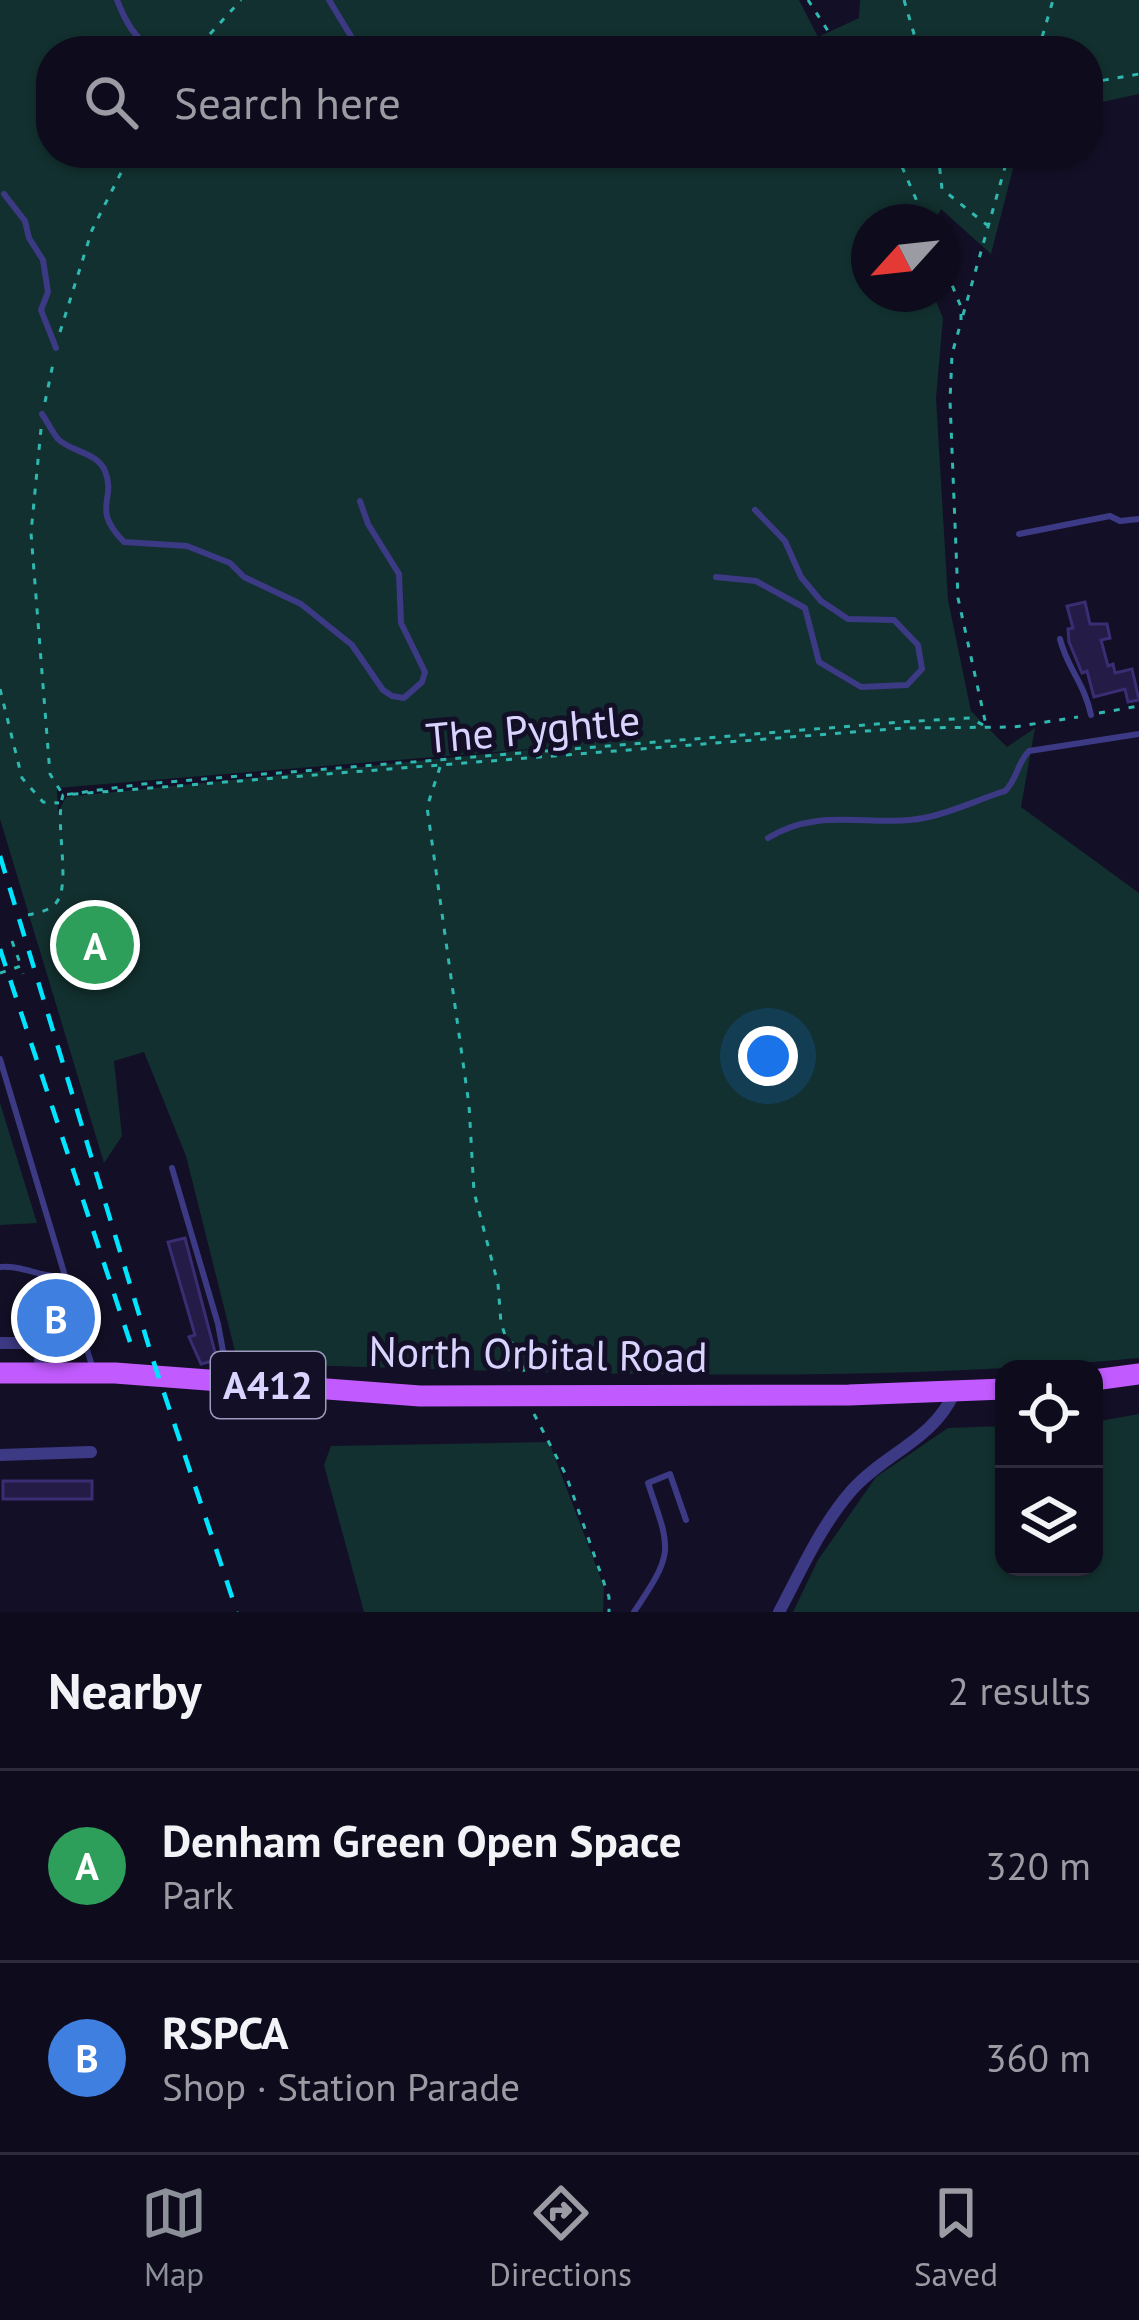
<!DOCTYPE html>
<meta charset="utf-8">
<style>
:root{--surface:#0e0b1c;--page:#171425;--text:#f1f3f6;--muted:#9b9ba3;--line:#2e2b3b;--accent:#8c9099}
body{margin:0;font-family:"PT Sans",sans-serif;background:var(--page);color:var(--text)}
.controls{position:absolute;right:36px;bottom:36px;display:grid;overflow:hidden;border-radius:24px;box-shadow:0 3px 9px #0004}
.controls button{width:108px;height:108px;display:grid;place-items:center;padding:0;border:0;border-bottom:3px solid var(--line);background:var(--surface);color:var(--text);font:60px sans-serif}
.compass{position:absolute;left:851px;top:204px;width:108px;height:108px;border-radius:50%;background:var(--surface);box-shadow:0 3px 9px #0004;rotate:243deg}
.you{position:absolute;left:768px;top:1056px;width:42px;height:42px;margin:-30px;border:9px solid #fff;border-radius:50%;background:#1a73e8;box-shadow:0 0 0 18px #1a73e833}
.badge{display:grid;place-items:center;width:78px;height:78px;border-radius:50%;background:var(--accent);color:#fff;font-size:39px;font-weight:700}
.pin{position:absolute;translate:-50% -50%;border:6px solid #fff;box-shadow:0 3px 12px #0006}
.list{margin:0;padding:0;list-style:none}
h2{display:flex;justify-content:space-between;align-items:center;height:156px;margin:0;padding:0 48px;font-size:51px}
h2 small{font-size:39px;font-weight:400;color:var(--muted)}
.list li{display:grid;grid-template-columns:78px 1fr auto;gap:36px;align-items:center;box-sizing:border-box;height:192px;padding:0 48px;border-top:3px solid var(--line)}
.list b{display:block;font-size:45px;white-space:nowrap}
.list p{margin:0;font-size:39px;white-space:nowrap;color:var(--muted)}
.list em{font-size:39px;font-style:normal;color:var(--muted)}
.icon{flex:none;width:66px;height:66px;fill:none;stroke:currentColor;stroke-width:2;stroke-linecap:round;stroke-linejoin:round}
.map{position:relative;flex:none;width:1139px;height:1612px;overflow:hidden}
.search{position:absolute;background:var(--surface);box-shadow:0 3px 9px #0004;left:36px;right:36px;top:36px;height:132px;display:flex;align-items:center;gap:30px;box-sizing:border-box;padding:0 42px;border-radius:48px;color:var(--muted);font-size:45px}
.sheet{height:540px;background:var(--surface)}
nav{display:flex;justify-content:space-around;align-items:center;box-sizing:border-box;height:168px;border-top:3px solid var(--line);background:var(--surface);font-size:33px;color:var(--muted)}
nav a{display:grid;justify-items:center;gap:6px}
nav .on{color:var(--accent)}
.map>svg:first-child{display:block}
.green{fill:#12302f;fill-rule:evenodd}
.building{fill:#241b47;stroke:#3b2d73;stroke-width:3}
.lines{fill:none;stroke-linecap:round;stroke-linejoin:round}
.path{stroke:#2fb8b0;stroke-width:3;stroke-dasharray:6 9;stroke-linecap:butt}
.service{stroke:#3d3a85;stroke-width:6}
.minor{stroke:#3d3a85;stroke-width:12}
.primary{stroke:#c25bff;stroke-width:21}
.rail{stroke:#00e5ff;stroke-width:4.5;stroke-dasharray:18 15;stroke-linecap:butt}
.path-bridge{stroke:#2fb8b0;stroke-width:3;stroke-dasharray:6 9;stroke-linecap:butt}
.labels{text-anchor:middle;stroke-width:10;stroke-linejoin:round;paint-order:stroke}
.shield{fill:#130f26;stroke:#9e99be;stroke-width:3}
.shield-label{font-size:39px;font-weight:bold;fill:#d9d4ff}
.street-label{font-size:42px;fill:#d9d4ff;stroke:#130f26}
</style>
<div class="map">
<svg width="1139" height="1612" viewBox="0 0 1139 1612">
<rect width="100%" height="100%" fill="#130f26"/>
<path class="green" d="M0 0H799L818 37 859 18 860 0H1139V94L1088 105V51H51V153H1017L991 254 941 209 934 222H869V294H933L943 318 936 398 948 600 971 711 1007 747 1035 728 1021 807 1139 893V1358C840 1386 538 1372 238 1363L186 1156 144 1052 114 1061 122 1136 104 1163 0 819ZM555 747 66 797 58 812 57 788Z
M0 1103 37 1223 0 1225Z
M1139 1414V1612H793L818 1560 876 1477 948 1428 1004 1426V1567H1094V1422Z
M549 1442 604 1587 603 1612H364L324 1465 331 1446Z"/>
<path class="building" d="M1085 602 1090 624H1107L1110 638 1101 640 1108 666 1113 664 1115 673 1132 669 1139 700 1128 702 1125 689 1094 697 1087 671 1082 673 1069 642 1068 629 1073 628 1067 606Z
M185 1238 217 1360 201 1364 189 1337 195 1335 168 1242Z
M52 1289 66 1328 46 1334 32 1295Z
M3 1481H92V1499H3Z"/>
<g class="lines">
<path class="path" d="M808 0 841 51
M904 0 919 51
M210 34 241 0
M1038 51 1053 0
M1088 83 1139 74
M896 153 926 222
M938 153 942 189 987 225
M941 258 961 307V322L952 354 950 401 958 598 986 725
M963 315 1009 153
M60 332 92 230 131 153
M45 402 54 359
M41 429 31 533 50 774 63 795 143 784 901 722 970 718 987 727
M0 689 22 778 43 802 59 803
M1099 713 1139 706
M440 767 427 807 469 1105 474 1192 498 1284 501 1323 506 1338 522 1352 524 1377
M28 915C37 913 49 911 56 903 72 884 54 824 63 795L904 728 1014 727 1078 717
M12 941 21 966
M534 1414 566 1475 609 1597V1612"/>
<path class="service" d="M117 0C136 49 155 59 205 41
M329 0 352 38 369 51
M4 194 25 221 29 238 43 260 48 292 41 310 56 348
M42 414C47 421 52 432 58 439 71 452 97 452 105 471 117 501 90 507 124 542L187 546 230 563 244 577 301 604 352 645 383 690 392 696 404 698 422 682 425 672 401 623 399 574 368 524 360 501
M1019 534 1110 516 1120 521 1139 519
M716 577 756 581 805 608 819 662 861 687 907 685 922 669 918 645 894 620 848 619 821 601 801 577 785 541 755 510
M1060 639C1067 668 1084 682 1091 715
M768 838C819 806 870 828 924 818 951 813 979 799 1005 791 1017 780 1017 763 1029 751L1139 734
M0 1059 92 1366
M172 1168 218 1324 228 1378
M0 1267C24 1265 41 1278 66 1277
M634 1612C675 1551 671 1551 648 1483L670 1474 686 1520"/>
<path class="minor" d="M0 1343H39L41 1372
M0 1455 91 1452
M779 1612C801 1571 821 1525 852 1490 884 1454 934 1439 954 1393"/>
<path class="primary" d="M0 1373H115L420 1396 849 1395 1004 1389
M1094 1380 1139 1374"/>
<path class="rail" d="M0 856 152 1357 237 1612
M0 949 130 1342"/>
<path class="path-bridge" d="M0 973 21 966 23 974"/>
</g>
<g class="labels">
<rect class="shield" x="211" y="1352" width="114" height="66" rx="9"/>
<g class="shield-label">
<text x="268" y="1399">A412</text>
</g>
<g class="street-label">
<text transform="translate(533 729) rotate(-5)" y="15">The Pyghtle</text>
<text transform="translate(538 1354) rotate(1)" y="15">North Orbital Road</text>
</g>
</g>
</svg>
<div class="controls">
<button><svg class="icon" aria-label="locate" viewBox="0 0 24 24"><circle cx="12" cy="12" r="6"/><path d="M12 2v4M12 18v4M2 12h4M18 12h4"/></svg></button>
<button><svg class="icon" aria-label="layers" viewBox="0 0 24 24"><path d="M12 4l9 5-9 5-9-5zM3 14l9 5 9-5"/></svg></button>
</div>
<svg class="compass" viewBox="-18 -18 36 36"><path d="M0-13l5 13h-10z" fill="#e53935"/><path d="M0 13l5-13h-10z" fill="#9b9ba3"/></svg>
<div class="you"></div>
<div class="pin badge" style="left:95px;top:945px;background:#2e9e5b">A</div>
<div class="pin badge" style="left:56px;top:1318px;background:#3f7fe0">B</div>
<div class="search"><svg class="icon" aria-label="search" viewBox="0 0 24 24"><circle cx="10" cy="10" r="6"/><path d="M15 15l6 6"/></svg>Search here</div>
</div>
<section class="sheet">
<h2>Nearby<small>2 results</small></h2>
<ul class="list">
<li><span class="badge" style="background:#2e9e5b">A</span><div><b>Denham Green Open Space</b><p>Park</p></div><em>320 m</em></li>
<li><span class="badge" style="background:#3f7fe0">B</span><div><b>RSPCA</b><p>Shop · Station Parade</p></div><em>360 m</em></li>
</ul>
</section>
<nav>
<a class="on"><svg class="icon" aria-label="map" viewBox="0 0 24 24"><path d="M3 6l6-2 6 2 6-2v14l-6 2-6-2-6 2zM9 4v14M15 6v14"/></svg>Map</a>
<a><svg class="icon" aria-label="directions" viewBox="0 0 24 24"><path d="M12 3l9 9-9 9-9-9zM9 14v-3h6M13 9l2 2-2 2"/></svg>Directions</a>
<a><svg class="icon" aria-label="saved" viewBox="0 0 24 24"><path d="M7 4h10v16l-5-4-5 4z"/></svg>Saved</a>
</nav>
